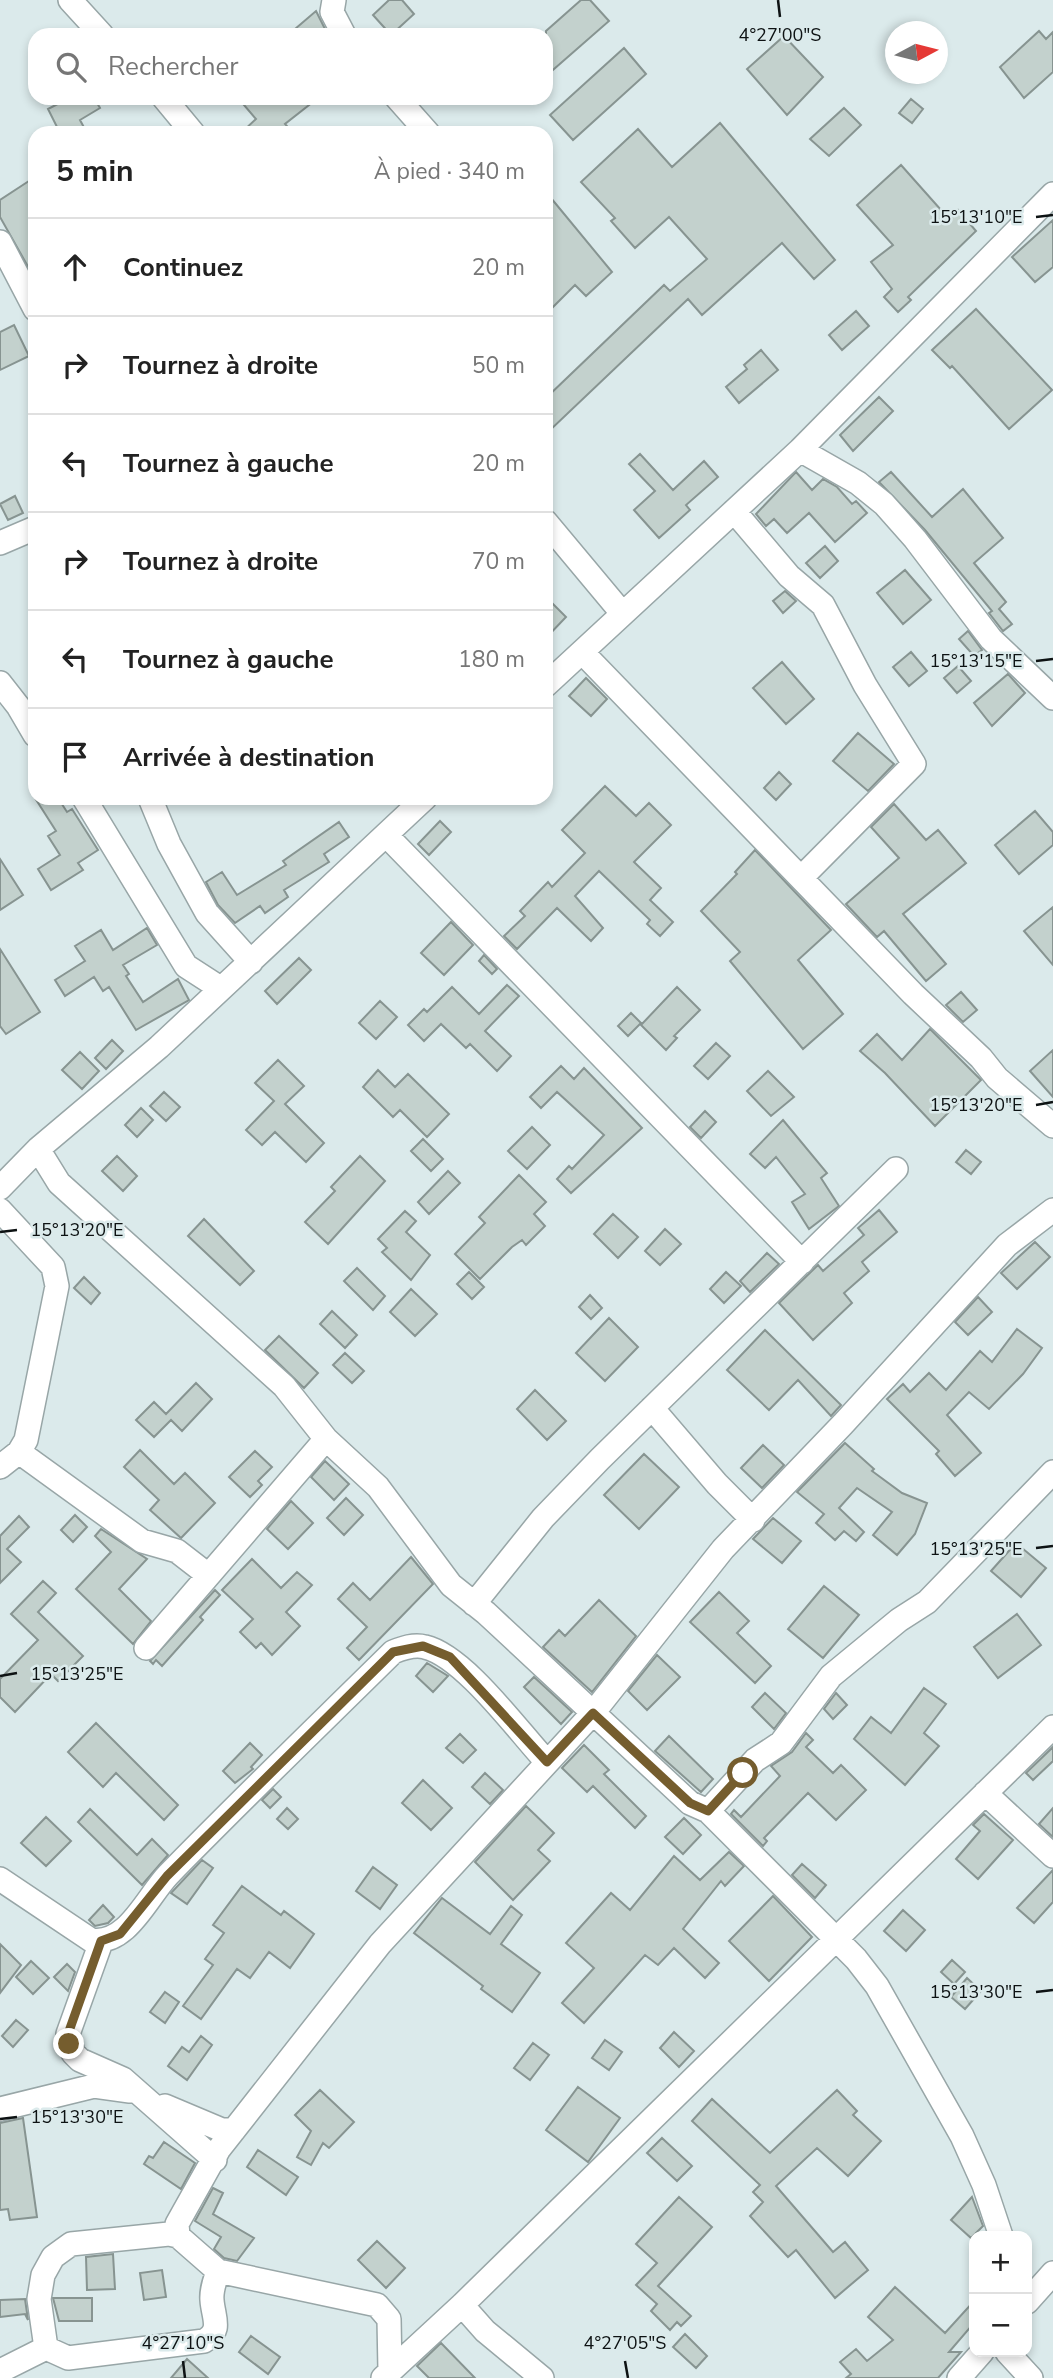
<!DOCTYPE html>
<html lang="fr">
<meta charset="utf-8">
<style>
:root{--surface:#fff;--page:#f2f2f2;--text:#222;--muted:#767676;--line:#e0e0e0}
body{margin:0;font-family:"Nunito Sans",sans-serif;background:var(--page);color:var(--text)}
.controls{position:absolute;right:21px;bottom:21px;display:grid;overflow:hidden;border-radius:14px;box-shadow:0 4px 10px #0003}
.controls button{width:63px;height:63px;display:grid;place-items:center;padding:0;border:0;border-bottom:2px solid var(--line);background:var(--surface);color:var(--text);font:35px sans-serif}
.compass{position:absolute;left:885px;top:21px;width:63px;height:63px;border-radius:50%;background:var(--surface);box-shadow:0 4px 10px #0003;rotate:83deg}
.stop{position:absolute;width:21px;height:21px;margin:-16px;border:5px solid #755d2e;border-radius:50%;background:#fff}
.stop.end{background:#755d2e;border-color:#fff;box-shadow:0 2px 7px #0008}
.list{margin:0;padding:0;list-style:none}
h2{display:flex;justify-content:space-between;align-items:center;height:91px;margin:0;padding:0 28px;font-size:30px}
h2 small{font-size:23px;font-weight:400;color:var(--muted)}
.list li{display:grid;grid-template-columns:46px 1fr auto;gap:21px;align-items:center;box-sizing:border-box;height:98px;padding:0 28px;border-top:2px solid var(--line)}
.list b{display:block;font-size:26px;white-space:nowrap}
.list em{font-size:23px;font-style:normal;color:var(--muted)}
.icon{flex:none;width:38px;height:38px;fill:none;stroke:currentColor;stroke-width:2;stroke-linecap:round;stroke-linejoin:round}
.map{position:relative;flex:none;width:1053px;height:2378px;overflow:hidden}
.search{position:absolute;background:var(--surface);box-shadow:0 4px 10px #0003;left:28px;top:28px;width:525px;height:77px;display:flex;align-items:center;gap:18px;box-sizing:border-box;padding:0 24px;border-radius:21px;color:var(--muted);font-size:26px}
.panel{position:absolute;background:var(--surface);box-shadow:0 4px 10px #0003;left:28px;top:126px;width:525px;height:679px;border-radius:21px}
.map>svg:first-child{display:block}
.building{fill:#c3d1cd;stroke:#879491;stroke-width:2}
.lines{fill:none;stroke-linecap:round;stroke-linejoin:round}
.minor-casing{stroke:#98a6a7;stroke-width:26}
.minor{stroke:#fff;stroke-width:23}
.route{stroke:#755d2e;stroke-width:9}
.ticks{fill:none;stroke:#0d1213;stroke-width:2.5}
.ticks-label{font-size:18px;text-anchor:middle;fill:#0d1213;stroke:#dbeaeb;stroke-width:5;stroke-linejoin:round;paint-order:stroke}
</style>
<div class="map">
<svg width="1053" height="2378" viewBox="0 0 1053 2378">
<rect width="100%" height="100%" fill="#dbeaeb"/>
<path class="building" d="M389 0H402L414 14 391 35 373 15Z
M581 0H590L609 21 546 76V31Z
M316 11 328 35H288Z
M1039 31 1046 39 1053 32V72L1024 98 1000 67Z
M784 36 823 77 787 115 747 69Z
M624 48 646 74 573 140 550 115Z
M69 98H94L100 108 80 120 87 133H60L48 109Z
M238 98H318L285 124 293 133H241L256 119Z
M911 99 923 109 912 123 899 113Z
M844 108 861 125 829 156 810 139Z
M720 123 835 260 814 279 782 243 702 315 688 299 546 434V398L664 285 670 291 707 259 669 217 635 248 611 221 615 218 581 182 638 129 672 167Z
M901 165 949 219 958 210 976 231 908 297 911 300 898 312 884 297 892 289 871 262 893 245 857 205Z
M35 177V279L0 217V200Z
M546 192 612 272 586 296 575 285 546 314Z
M1053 220V267L1035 282 1012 257Z
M976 309 1052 390 1009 429 952 366 950 368 932 350Z
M856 311 869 326 842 350 829 335Z
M14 325 29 356 0 370V332Z
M761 350 778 370 739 403 726 387 747 369 744 365Z
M879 397 893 411 853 451 840 435Z
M640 454 673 490 704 461 718 477 686 505 690 510 659 538 634 510 655 491 629 464Z
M796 472 812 490 823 479 837 487 852 504 856 501 867 513 835 542 809 513 787 533 774 519 766 526 756 514Z
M891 472 932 517 963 489 1003 538 974 563 1006 602 999 609 1012 624 1003 631 989 613 992 611 925 530 879 482Z
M15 496 23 513 8 520 0 504Z
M825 546 838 561 820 578 806 563Z
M905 570 931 600 903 624 877 593Z
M785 591 796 601 783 613 773 601Z
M546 597 566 617 546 638Z
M968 631 982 650 974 656 959 639Z
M911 652 927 671 909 686 893 667Z
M782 662 814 699 786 724 753 688Z
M958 666 971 681 957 693 944 678Z
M1008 674 1025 693 992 726 974 703Z
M586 678 607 699 591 716 569 696Z
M858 733 894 764 868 791 833 761Z
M779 772 791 784 776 800 764 788Z
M605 786 636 816 649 803 671 825 634 862 661 888 650 900 673 922 660 936 647 924 650 920 599 871 575 896 603 928 591 941 557 908 517 949 504 936 525 916 520 911 548 882 552 887 585 853 562 830Z
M35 798H58L67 812 72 809 98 850 78 863 83 870 51 890 38 869 60 855 48 836 56 831Z
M894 804 926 840 938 830 966 863 903 914 946 964 926 981 884 931 877 937 846 904 899 858 871 827Z
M1035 811 1053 832V845L1019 874 995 845Z
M440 821 451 832 429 855 418 844Z
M339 822 349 837 324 854 329 862 284 890 288 897 265 913 260 906 235 923 218 905 206 882 222 872 237 895 286 865 283 861Z
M755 850 831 930 798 960 843 1014 803 1049 730 961 740 952 701 911 737 874 735 872Z
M0 859 23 895 0 910Z
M1053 907V965L1024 931Z
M451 922 473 945 444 975 421 953Z
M147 928 157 945 123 965 129 974 126 976 143 1002 178 979 189 1000 136 1030 109 987 103 991 94 977 65 996 55 980 85 961 75 946 101 930 113 950Z
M0 949 40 1012 6 1034 0 1026Z
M484 955 497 969 492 974 479 961Z
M299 958 311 970 277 1004 265 991Z
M507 985 519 996 485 1031 511 1056 497 1071 470 1044 466 1048 441 1024 424 1041 408 1025 424 1009 427 1012 452 987 479 1014Z
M677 987 700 1010 674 1036 677 1038 666 1050 641 1025Z
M961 992 977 1010 963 1022 946 1005Z
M380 1001 397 1017 376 1039 359 1023Z
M631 1013 641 1023 628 1036 618 1026Z
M930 1029 981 1080 935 1126 885 1073 860 1051 877 1034 902 1060Z
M112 1040 123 1051 106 1069 95 1058Z
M716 1043 730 1056 708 1079 694 1066Z
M1053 1050V1097L1030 1071Z
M80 1052 99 1071 82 1089 62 1070Z
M278 1060 304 1086 285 1104 324 1143 306 1162 275 1132 262 1145 246 1130 274 1101 255 1083Z
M561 1066 574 1079 584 1068 642 1128 571 1193 557 1179 569 1166 572 1169 604 1135 557 1092 541 1108 530 1097Z
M378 1070 395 1087 408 1074 449 1114 427 1137 400 1110 393 1117 363 1087Z
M768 1071 794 1097 771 1116 747 1091Z
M164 1092 180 1107 166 1121 150 1106Z
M141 1108 153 1120 137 1137 125 1125Z
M705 1111 716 1122 701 1138 690 1127Z
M783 1120 827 1173 821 1178 839 1206 809 1229 792 1202 805 1194 776 1157 765 1168 750 1154Z
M532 1127 550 1145 527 1169 508 1151Z
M423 1139 443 1159 431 1171 411 1151Z
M966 1150 981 1162 971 1174 956 1162Z
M117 1156 137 1176 123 1191 102 1171Z
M360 1156 385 1181 328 1244 305 1222 335 1191 331 1187Z
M448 1171 460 1183 429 1214 418 1202Z
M519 1175 546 1202 534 1214 545 1226 526 1245 522 1240 512 1247 480 1279 455 1254 485 1223 479 1217Z
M879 1210 897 1232 862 1262 869 1271 844 1293 852 1303 813 1340 779 1303 818 1265 823 1271 864 1235 858 1228Z
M405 1211 416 1221 406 1232 430 1255 411 1280 382 1252 387 1248 378 1239Z
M613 1214 638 1237 618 1258 594 1234Z
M204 1219 254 1271 240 1285 188 1236Z
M665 1229 681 1244 660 1265 645 1251Z
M1035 1242 1050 1257 1017 1289 1001 1273Z
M767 1253 779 1264 750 1292 740 1281Z
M357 1268 385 1296 373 1310 344 1281Z
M469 1272 484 1287 472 1299 457 1284Z
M726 1272 741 1286 724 1303 710 1289Z
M84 1277 100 1293 91 1304 74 1288Z
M411 1289 437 1314 415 1336 390 1312Z
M590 1295 602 1308 591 1319 579 1307Z
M978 1297 992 1312 968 1335 955 1322Z
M332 1311 357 1335 345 1348 320 1324Z
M609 1318 638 1347 605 1381 576 1353Z
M1017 1329 1042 1348 1023 1374 989 1409 969 1392 947 1415 981 1453 955 1476 936 1454 939 1451 887 1399 903 1384 910 1392 929 1373 946 1390 980 1351 992 1362Z
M765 1330 841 1405 831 1416 798 1380 769 1410 727 1370Z
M279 1336 318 1373 304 1388 265 1350Z
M345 1353 364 1371 352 1383 333 1365Z
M196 1383 212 1399 182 1431 171 1420 154 1437 136 1420 154 1402 166 1414Z
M535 1390 566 1421 547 1440 517 1409Z
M845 1443 874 1469 872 1471 902 1493 927 1503 915 1534 897 1555 873 1535 892 1512 857 1488 839 1508 864 1532 856 1541 844 1531 835 1540 816 1523 824 1514 797 1492Z
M763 1445 784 1465 762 1488 741 1468Z
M140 1450 174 1484 185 1473 215 1503 181 1538 150 1510 159 1500 124 1467Z
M255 1451 272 1467 258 1481 262 1485 250 1497 229 1477Z
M644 1454 679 1487 639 1529 604 1495Z
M325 1461 349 1484 334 1500 311 1477Z
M346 1498 363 1515 344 1535 327 1518Z
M291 1501 313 1523 288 1549 267 1529Z
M75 1515 87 1527 73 1542 61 1530Z
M19 1516 29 1527 7 1549 21 1562 0 1583V1536Z
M773 1518 801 1541 782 1563 753 1539Z
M101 1529 147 1559 119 1589 151 1621 133 1644 76 1589 111 1552 95 1536Z
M1016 1543 1046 1568 1021 1597 991 1571Z
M411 1557 433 1584 359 1660 347 1648 367 1627 338 1599 353 1583 370 1600Z
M252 1559 281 1588 297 1572 312 1585 286 1612 300 1626 272 1655 261 1643 256 1648 240 1632 253 1619 222 1590Z
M43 1581 56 1593 38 1612 83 1656 58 1681 51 1674 15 1712 0 1697V1679L38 1640 11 1614Z
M824 1586 859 1615 823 1658 788 1629Z
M215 1590 220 1595 200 1617 203 1620 162 1666 156 1660 153 1664 150 1661Z
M719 1592 749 1621 737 1633 771 1666 755 1683 690 1622Z
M599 1600 636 1636 592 1692 543 1647 559 1630 565 1636Z
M1017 1614 1041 1645 998 1678 974 1647Z
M657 1655 680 1677 647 1710 628 1691Z
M427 1663 448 1676 433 1692 416 1676Z
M534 1677 572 1712 561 1724 524 1687Z
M924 1688 946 1704 924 1733 939 1746 905 1785 854 1739 871 1717 891 1733Z
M765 1693 786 1713 774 1729 752 1707Z
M836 1693 847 1705 833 1719 824 1709Z
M96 1723 178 1805 164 1820 116 1773 103 1787 68 1752Z
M806 1733 813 1740 806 1747 833 1773 841 1765 866 1790 836 1820 808 1793 764 1838 767 1841 763 1846 731 1814 734 1810 741 1817 780 1776 771 1766 792 1752Z
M460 1734 476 1750 463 1763 446 1748Z
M669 1736 713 1779 701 1792 655 1751Z
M250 1743 262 1755 251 1767 253 1769 235 1783 223 1771Z
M584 1745 609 1770 604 1774 646 1816 635 1828 593 1786 587 1792 562 1768Z
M1053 1747V1761L1033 1780 1026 1773Z
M485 1773 503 1790 490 1804 472 1787Z
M423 1780 452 1808 431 1830 402 1803Z
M273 1789 281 1797 270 1808 262 1800Z
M526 1806 554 1833 538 1850 550 1861 513 1900 475 1862Z
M287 1808 298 1819 288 1829 277 1819Z
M1053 1808V1837L1039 1824Z
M90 1809 137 1855 152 1839 168 1855 142 1885 78 1822Z
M984 1814 1013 1840 978 1879 956 1859 980 1831 973 1825Z
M46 1817 71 1841 46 1866 21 1843Z
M684 1818 701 1835 683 1854 665 1837Z
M729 1852 744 1866 725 1886 721 1881 683 1929 719 1963 705 1978 674 1948 658 1965 645 1955 584 2023 562 2003 594 1968 566 1943 611 1893 630 1910 674 1856 700 1880Z
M202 1860 213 1868 187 1904 171 1893Z
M802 1864 826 1885 815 1898 792 1875Z
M373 1867 397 1885 380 1909 356 1891Z
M1053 1870V1902L1034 1923 1017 1908Z
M242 1886 281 1915 284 1911 314 1934 290 1968 269 1952 250 1978 237 1969 201 2019 183 2006 213 1965 205 1959 224 1933 213 1925Z
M773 1896 812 1937 769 1981 729 1941Z
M442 1898 490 1934 511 1906 522 1915 501 1944 540 1973 512 2012 481 1989 483 1986 414 1933Z
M103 1905 114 1917 108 1923 95 1926 89 1920Z
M903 1910 925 1930 906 1951 884 1931Z
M0 1944 21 1965 0 1993Z
M952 1960 965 1972 954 1984 941 1972Z
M31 1961 49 1978 33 1994 16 1977Z
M67 1964 75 1972 68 1991 54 1977Z
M967 1978 981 1991 965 2009 951 1997Z
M165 1992 179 2002 165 2023 150 2012Z
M16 2020 28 2030 13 2047 2 2036Z
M674 2032 694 2051 679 2067 660 2048Z
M201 2036 212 2045 187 2080 168 2066 182 2047 189 2052Z
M605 2040 622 2052 609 2070 592 2058Z
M533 2043 549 2055 530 2080 514 2068Z
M578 2087 620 2118 588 2162 546 2130Z
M320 2090 354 2122 329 2148 323 2143 311 2165 297 2157 311 2131 295 2115Z
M837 2090 857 2111 853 2115 881 2141 848 2176 817 2148 776 2186 833 2252 845 2242 868 2270 835 2298 796 2250 788 2257 750 2216 763 2202 753 2192 760 2185 692 2121 712 2099 770 2153Z
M23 2118 37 2217 10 2220 8 2209 0 2210V2123Z
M662 2138 692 2166 677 2181 647 2153Z
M164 2142 195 2163 181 2189 144 2164 149 2156 153 2158Z
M258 2150 298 2177 286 2195 247 2167Z
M213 2188 223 2193 213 2214 254 2238 237 2261 224 2258 214 2249 221 2237 195 2221Z
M679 2197 712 2227 658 2286 691 2316 681 2326 677 2322 670 2330 651 2311 657 2304 636 2285 657 2263 636 2244Z
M972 2197 983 2226 971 2238 951 2220Z
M377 2241 405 2268 386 2288 358 2260Z
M113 2254 115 2289 87 2290 86 2257Z
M162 2270 166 2297 144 2300 140 2273Z
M895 2287 945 2333 974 2301V2323L949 2352H961L938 2378H846L851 2374 840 2362 856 2349 867 2361 893 2340 868 2317Z
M53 2298H92V2321H59Z
M25 2299 28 2320 25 2314 0 2317V2300Z
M685 2334 707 2356 696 2368 673 2347Z
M251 2336 280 2357 268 2374 239 2352Z
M441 2343 475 2378H429L417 2366Z
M187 2359 208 2378H171Z"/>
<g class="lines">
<defs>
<path id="minor" d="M70 0 102 35
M334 0 332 12 344 35
M164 98 193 133
M397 98 428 133
M0 242 35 309
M800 450 858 483 884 504 915 539 991 639 1053 698
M734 511 789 576 823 605 865 685 914 764 801 878
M546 522 622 613
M0 543 35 528
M582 652 913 994 981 1058 997 1078 1053 1126
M0 683 18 706 35 735
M546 685 800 450 1053 194
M84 798 186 966 220 988
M150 798 169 844 207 913 251 962
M386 835 802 1262
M38 1149 59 1183 284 1386 326 1439 378 1487 451 1585 486 1613 690 1803 708 1811 856 1959 877 1986 962 2136 984 2185 1001 2236
M0 1188 38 1149 159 1047 425 798
M0 1210 53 1267 57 1286 26 1440 19 1452 0 1467
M652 1408 717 1484 753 1520
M19 1452 142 1541 177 1551 208 1575
M474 1604 543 1518 600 1459 896 1169
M146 1648 326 1439
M985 1793 1053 1856
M708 1811 755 1760 781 1743 831 1676 899 1620 927 1602 1053 1472
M0 1879 91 1940C127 1946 147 1897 168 1875 242 1799 318 1726 393 1652 403 1648 414 1644 425 1647 464 1656 518 1731 547 1762
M101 1942 68 2034 73 2053 80 2060 123 2079 215 2160
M165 2106 222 2130H234
M0 2109 94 2086 130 2091
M178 2236 177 2224 219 2149 380 1944 593 1713 723 1549 843 1424 1007 1245 1053 1210
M1027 2302 1053 2273
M462 2305 485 2331 542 2378
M46 2348 39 2299 43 2275 53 2257 71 2244 169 2234 178 2236 218 2271 377 2305 389 2319 390 2371
M46 2348 68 2358 204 2341C223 2331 213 2317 212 2300 211 2290 215 2280 218 2271
M1007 2352 1031 2378
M0 2371 46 2348
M383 2378 462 2305 1053 1727
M959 2378 982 2352"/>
</defs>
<use href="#minor" class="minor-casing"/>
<use href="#minor" class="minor"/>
</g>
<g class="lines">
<path class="route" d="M69 2044 68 2034 101 1941 120 1934 167 1876 393 1652 423 1646 450 1657 547 1762 593 1713 690 1803 708 1811 743 1773"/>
</g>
<path class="ticks" d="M778 0 780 17M1036 217 1053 215M1036 661 1053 659M1036 1105 1053 1102M0 1232 17 1230M1036 1548 1053 1546M0 1676 17 1673M1036 1992 1053 1990M0 2119 17 2117M183 2361 185 2378M625 2361 628 2378"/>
<g class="ticks-label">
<text x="780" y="41">4°27'00"S</text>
<text x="976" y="223">15°13'10"E</text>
<text x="976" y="667">15°13'15"E</text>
<text x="976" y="1111">15°13'20"E</text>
<text x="77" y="1236">15°13'20"E</text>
<text x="976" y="1555">15°13'25"E</text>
<text x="77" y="1680">15°13'25"E</text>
<text x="976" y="1998">15°13'30"E</text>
<text x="77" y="2123">15°13'30"E</text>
<text x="183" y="2349">4°27'10"S</text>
<text x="625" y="2349">4°27'05"S</text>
</g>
</svg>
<div class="controls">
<button>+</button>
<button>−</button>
</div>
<svg class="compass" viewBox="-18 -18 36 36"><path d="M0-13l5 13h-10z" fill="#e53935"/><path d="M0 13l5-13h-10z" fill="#767676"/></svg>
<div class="stop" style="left:743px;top:1773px"></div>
<div class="stop end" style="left:69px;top:2044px"></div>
<div class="search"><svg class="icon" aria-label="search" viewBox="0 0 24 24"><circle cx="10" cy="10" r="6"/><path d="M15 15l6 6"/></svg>Rechercher</div>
<section class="panel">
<h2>5 min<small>À pied · 340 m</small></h2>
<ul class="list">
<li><svg class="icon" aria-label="ahead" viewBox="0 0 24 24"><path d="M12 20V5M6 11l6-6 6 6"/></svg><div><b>Continuez</b></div><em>20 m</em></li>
<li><svg class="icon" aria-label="right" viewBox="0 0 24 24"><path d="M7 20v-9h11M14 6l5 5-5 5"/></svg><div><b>Tournez à droite</b></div><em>50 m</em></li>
<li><svg class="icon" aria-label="left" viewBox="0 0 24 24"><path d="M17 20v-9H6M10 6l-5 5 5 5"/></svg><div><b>Tournez à gauche</b></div><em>20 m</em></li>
<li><svg class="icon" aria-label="right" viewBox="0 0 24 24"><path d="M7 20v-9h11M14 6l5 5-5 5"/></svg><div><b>Tournez à droite</b></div><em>70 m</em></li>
<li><svg class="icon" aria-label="left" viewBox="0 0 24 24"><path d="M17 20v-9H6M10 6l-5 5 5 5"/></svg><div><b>Tournez à gauche</b></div><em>180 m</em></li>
<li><svg class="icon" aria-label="arrive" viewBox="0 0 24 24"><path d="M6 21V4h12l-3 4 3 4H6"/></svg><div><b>Arrivée à destination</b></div></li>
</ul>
</section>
</div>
